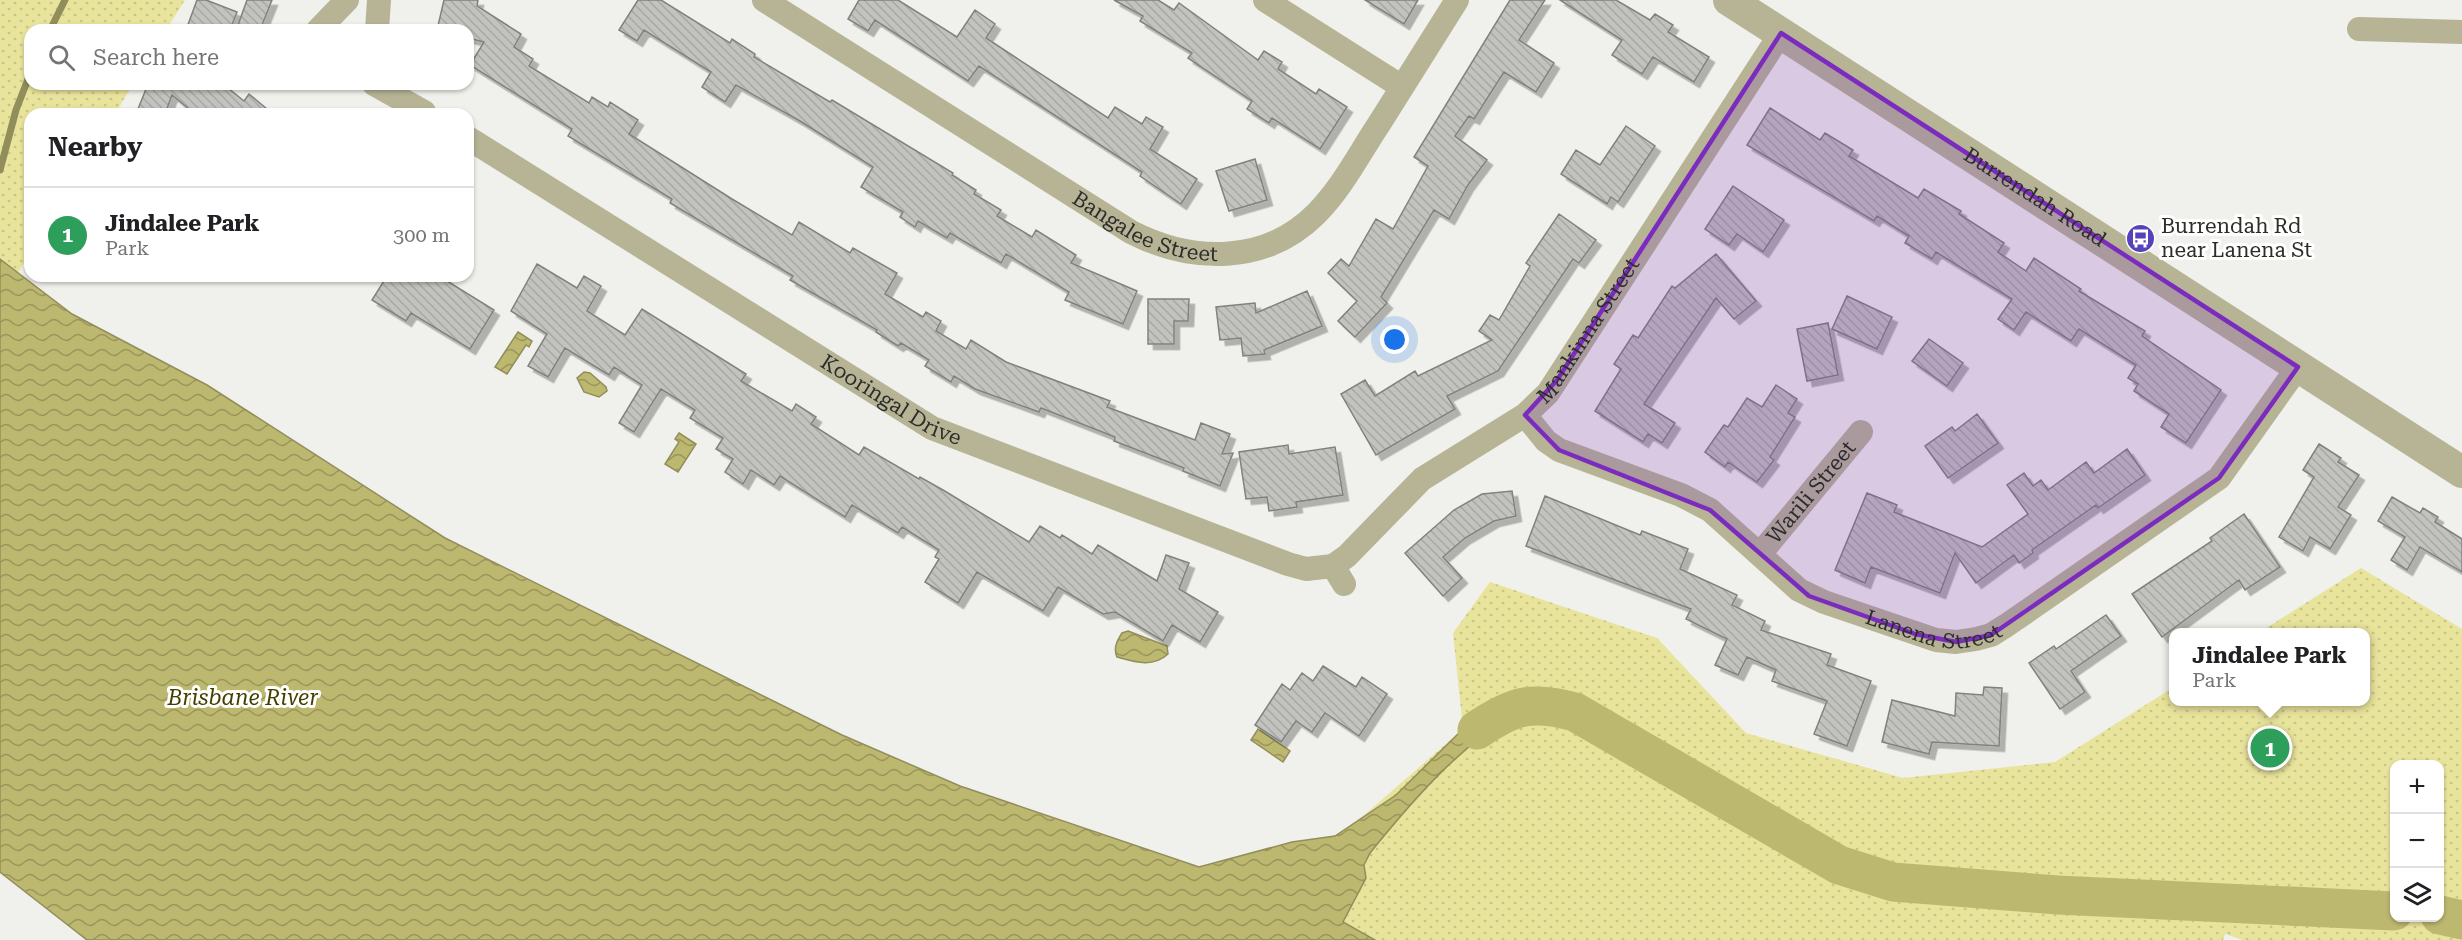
<!DOCTYPE html>
<meta charset="utf-8">
<style>
:root{--surface:#fff;--page:#f2f2f2;--text:#202124;--muted:#757577;--line:#e0e0e0;--accent:#ea580c}
body{margin:0;font-family:"Roboto Serif",serif;background:var(--page);color:var(--text)}
.controls{position:absolute;right:18px;bottom:18px;display:grid;overflow:hidden;border-radius:12px;box-shadow:0 2px 4px #0004}
.controls button{width:54px;height:54px;display:grid;place-items:center;padding:0;border:0;border-bottom:2px solid var(--line);background:var(--surface);color:var(--text);font:30px sans-serif}
.you{position:absolute;left:1395px;top:340px;width:21px;height:21px;margin:-15px;border:4px solid #fff;border-radius:50%;background:#1a73e8;box-shadow:0 0 0 9px #1a73e833}
.badge{display:grid;place-items:center;width:39px;height:39px;border-radius:50%;background:var(--accent);color:#fff;font-size:20px;font-weight:700}
.pin{position:absolute;translate:-50% -50%;border:3px solid #fff;box-shadow:0 2px 6px #0006}
.popup{position:absolute;left:2169px;top:628px;width:201px;height:78px;box-sizing:border-box;display:grid;place-content:center;border-radius:12px;background:var(--surface);filter:drop-shadow(0 2px 4px #0005);font-size:20px;white-space:nowrap;color:var(--muted)}
.popup b{font-size:22px;color:var(--text)}
.popup::after{content:'';position:absolute;left:50%;top:100%;margin-left:-12px;border:12px solid transparent;border-top-color:var(--surface)}
.list{margin:0;padding:0;list-style:none}
h2{display:flex;justify-content:space-between;align-items:center;height:78px;margin:0;padding:0 24px;font-size:26px}
h2 small{font-size:20px;font-weight:400;color:var(--muted)}
.list li{display:grid;grid-template-columns:39px 1fr auto;gap:18px;align-items:center;box-sizing:border-box;height:96px;padding:0 24px;border-top:2px solid var(--line)}
.list b{display:block;font-size:22px;white-space:nowrap}
.list p{margin:0;font-size:20px;white-space:nowrap;color:var(--muted)}
.list em{font-size:20px;font-style:normal;color:var(--muted)}
.icon{flex:none;width:33px;height:33px;fill:none;stroke:currentColor;stroke-width:2;stroke-linecap:round;stroke-linejoin:round}
.map{position:relative;flex:none;width:2462px;height:940px;overflow:hidden}
.search{position:absolute;background:var(--surface);box-shadow:0 2px 4px #0004;left:24px;top:24px;width:450px;height:66px;display:flex;align-items:center;gap:15px;box-sizing:border-box;padding:0 21px;border-radius:18px;color:var(--muted);font-size:22px}
.panel{position:absolute;background:var(--surface);box-shadow:0 2px 4px #0004;left:24px;top:108px;width:450px;height:174px;border-radius:18px}
.map>svg:first-child{display:block}
.grass{fill:url(#grass-dots);fill-rule:evenodd}
.water{fill:url(#water-waves);stroke:#928e5b;stroke-width:1.5}
.lines{fill:none;stroke-linecap:round;stroke-linejoin:round}
.stream{stroke:#928e5b;stroke-width:7}
.river{stroke:#bdb86f;stroke-width:39}
.building{fill:url(#building-back-hatch);stroke:#81817e;stroke-width:1.5;filter:url(#shadow)}
.minor{stroke:#b6b495;stroke-width:24}
.tertiary{stroke:#b6b495;stroke-width:32}
.marked{fill:#7b2cbf;fill-opacity:0.2;stroke:#7b2cbf;stroke-width:4.5;stroke-linejoin:round}
.labels{text-anchor:middle;stroke-width:6;stroke-linejoin:round;paint-order:stroke}
.street-label{font-size:21px;fill:#2d2d2c;stroke:#fffffe}
.poi-label{font-size:21px;fill:#2d2d2c;stroke:#fffffe;text-anchor:start}
.water-label{font-size:22px;font-style:italic;fill:#433e02;stroke:#fffffe}
</style>
<div class="map">
<svg width="2462" height="940" viewBox="0 0 2462 940">
<defs>
<pattern id="grass-dots" width="8" height="8" patternUnits="userSpaceOnUse" patternTransform="scale(1.5)"><rect width="8" height="8" fill="#e9e49c"/><path d="M2 2h.1M6 6h.1" fill="none" stroke="#c8c487" stroke-width="1.8" stroke-linecap="round"/></pattern>
<pattern id="water-waves" width="16" height="10" patternUnits="userSpaceOnUse" patternTransform="scale(1.5)"><rect width="16" height="10" fill="#bdb86f"/><path d="M0 5q4-4 8 0t8 0" fill="none" stroke="#9a965b"/></pattern>
<pattern id="building-back-hatch" width="6" height="6" patternUnits="userSpaceOnUse" patternTransform="scale(1.5)"><rect width="6" height="6" fill="#c2c2bf"/><path d="M-1 5l2 2M0 0l6 6M5-1l2 2" fill="none" stroke="#a7a7a4"/></pattern>
<filter id="shadow"><feDropShadow dx="5.5" dy="5.5" stdDeviation="0" flood-color="#0004"/></filter>
</defs>
<rect width="100%" height="100%" fill="#f0f0ec"/>
<path class="grass" d="M0 0H185L166 30H30V84H133L115 114H30V253L18 273 0 259Z
M2361 568 2462 629V940H2243L2225 934 2223 940H1375L1343 923 1292 842 1335 836 1362 817 1463 729 1453 633 1490 582 1657 638 1746 733 1903 778 2055 762 2174 687V702H2366V632H2260ZM2394 764H2440V918H2394Z"/>
<path class="water" d="M0 259 72 314 207 385 445 538 842 735 960 786 1199 867 1292 842 1335 836 1396 795 1463 729 1490 714 1525 706C1462 744 1416 796 1370 853L1364 865 1366 878 1343 922 1375 940H87L0 872Z
M518 332 532 341 529 347 526 345 507 374 495 367Z
M584 372 590 373 606 387 607 391 599 397 584 392 577 378Z
M679 433 696 444 678 472 665 464 679 442 675 439Z
M1128 631 1167 646 1168 654C1153 668 1135 662 1117 657 1113 648 1117 641 1122 633Z
M1258 729 1290 751 1283 762 1251 740Z"/>
<g class="lines">
<path class="stream" d="M50 30 65 0
M0 170 16 110 30 74"/>
<path class="river" d="M1477 730C1514 705 1532 700 1575 712L1839 865 1893 882 2058 895 2394 911
M2440 915 2462 920"/>
</g>
<path class="building" d="M197 0H206L237 12 230 30H186Z
M247 0H272L260 30 238 25Z
M444 0H478L477 6 521 34 514 47 533 59 529 66 589 103 592 97 608 107 610 102 638 120 629 134 732 199 792 235 799 222 850 253 853 248 897 273 885 294 923 317 926 312 941 321 936 331 966 349 971 340 1006 362 1110 401 1107 407 1195 440 1201 423 1230 434 1222 454 1233 453 1220 486 1183 471 1184 468 1114 441 1115 437 1041 408 1039 412 975 389 954 376 951 382 925 366 929 360 901 343 898 346 876 332 877 330 790 280 793 276 670 203 672 199 568 136 572 129 470 65 484 42 468 38V30H437Z
M638 0H661L730 43 732 39 755 54 754 57 830 102 832 100 953 173 952 175 976 190 974 194 1001 210 997 216 1032 237 1036 230 1076 255 1071 263 1137 291 1123 324 1065 300 1069 292 1006 254 1001 263 950 233 947 238 918 221 915 227 900 217 903 212 861 187 873 167 800 121 736 85 725 102 702 87 711 72 644 30 637 41 619 30Z
M859 0H898L957 37 975 10 995 24 986 38 1108 118 1115 107 1142 124 1146 117 1163 127 1150 149 1197 179 1181 204 1140 176 1142 172 979 66 968 81 875 20 868 31 848 19Z
M1114 0H1158L1174 10 1179 3 1258 60 1264 51 1282 62 1278 69 1316 94 1319 89 1347 107 1320 149 1272 118 1269 123 1247 109 1252 101 1188 58 1192 53 1140 21 1143 16Z
M1365 0H1418L1404 24Z
M1510 0H1545L1519 40 1554 63 1536 92 1504 72 1474 119 1469 116 1455 136 1487 160 1468 185 1449 219 1434 210 1381 297 1387 303 1355 337 1338 321 1357 301 1328 273 1341 259 1349 266 1376 219 1393 229 1428 166 1414 157Z
M1560 0H1616L1650 20 1655 14 1673 25 1668 32 1709 57 1694 82 1653 57 1642 74 1612 55 1622 40Z
M148 84H223L244 101 249 94 273 114H195L172 95 165 114H136Z
M1770 108 1820 140 1825 133 1853 150 1849 156 1918 198 1924 189 1961 211 1959 214 2004 243 1998 252 2026 271 2034 258 2081 289 2079 291 2145 331 2142 336 2221 390 2186 443 2161 427 2169 414 2134 391 2138 384 2128 378 2136 365 2079 329 2071 341 2026 312 2014 330 1998 319 2012 299 1936 252 1932 259 1905 243 1909 236 1877 216 1874 221 1747 145Z
M1626 126 1655 146 1618 202 1611 197 1607 204 1561 174 1576 150 1600 165Z
M1255 159 1267 200 1229 211 1216 171Z
M1733 186 1784 220 1763 252 1737 234 1729 245 1705 229Z
M1559 214 1596 240 1579 263 1573 259 1498 371 1447 396 1455 409 1376 455 1341 394 1365 380 1375 396 1415 371 1418 376 1492 340 1479 331 1490 315 1499 320 1530 266 1526 263Z
M1716 254 1756 301 1734 319 1716 298 1644 404 1675 423 1662 443 1648 434 1643 442 1595 411 1621 369 1614 364 1633 335 1638 338 1672 286 1675 288Z
M537 264 577 288 584 276 601 286 587 311 625 335 642 309 746 374 741 381 792 411 796 404 816 417 811 424 859 455 864 447 919 479 920 477 943 490 1029 542 1040 526 1060 538 1062 535 1092 554 1098 545 1157 581 1166 555 1189 563 1179 589 1218 612 1200 642 1172 625 1163 641 1115 612 1103 614 1058 587 1043 611 977 572 958 603 925 582 939 559 935 557 939 550 902 527 898 533 852 505 845 517 780 476 774 485 751 470 743 484 725 472 733 459 716 449 723 438 690 418 695 410 661 389 634 432 619 423 642 385 614 367 609 375 565 348 548 377 528 366 547 334 511 311Z
M387 276H439L494 310 470 349 411 313 406 321 372 300Z
M1307 291 1322 326 1264 350 1265 354 1243 356 1241 338 1220 340 1216 307 1255 303 1256 313Z
M1847 296 1892 317 1877 349 1832 329Z
M1148 299H1189L1188 321H1174V344H1148Z
M1828 323 1838 375 1807 381 1797 329Z
M1929 339 1963 363 1947 386 1912 361Z
M1776 385 1797 399 1788 413 1795 417 1770 457 1774 460 1757 482 1728 462 1725 467 1705 452 1724 425 1728 427 1747 398 1762 407Z
M1977 414 1998 443 1948 478 1925 446 1952 427 1955 431Z
M2319 444 2341 458 2338 462 2359 475 2338 507 2351 515 2330 549 2310 537 2303 551 2279 537 2314 477 2303 470Z
M1288 445 1289 454 1335 447 1343 495 1296 502 1297 507 1269 511 1267 497 1246 499 1239 452Z
M2127 449 2145 475 2098 508 2096 505 2032 550 2033 553 2019 563 2014 555 1976 583 1955 553 1940 593 1871 567 1865 583 1835 570 1867 493 1897 505 1894 512 1982 547 2028 514 2007 485 2024 473 2033 486 2041 480 2048 490 2086 462 2094 473Z
M1512 491 1516 516 1494 521 1465 538 1443 557 1462 578 1443 596 1405 553 1454 510 1482 494Z
M1545 496 1640 535 1642 531 1688 549 1680 569 1737 595 1732 605 1765 621 1761 630 1831 654 1827 665 1871 681 1847 746 1814 734 1827 701 1772 681 1776 670 1747 657 1738 675 1715 665 1727 639 1686 619 1691 609 1526 546Z
M2392 497 2420 513 2423 508 2438 517 2435 522 2462 539V572L2420 547 2407 570 2391 560 2405 537 2378 521Z
M2244 514 2280 567 2245 590 2239 580 2162 637 2132 594 2212 541 2210 538Z
M2106 615 2121 636 2071 671 2085 692 2060 709 2029 663 2054 646 2056 649Z
M1323 666 1356 687 1362 677 1387 694 1359 736 1325 713 1312 732 1296 721 1281 742 1255 725 1282 684 1290 690 1302 673 1313 681Z
M1984 687 2002 688 1999 746 1932 742 1929 754 1882 742 1892 700 1955 716 1956 693 1983 695Z"/>
<g class="lines">
<g class="minor">
<path id="s1" d="M764 0 1131 232C1191 263 1265 265 1316 214 1342 188 1359 154 1379 124 1405 82 1431 41 1457 0"/>
<path d="M1265 0 1402 87"/>
<path d="M2359 29 2462 32"/>
<path d="M318 30 347 0"/>
<path d="M377 30 379 0"/>
<path d="M374 84 424 112"/>
<path id="s2" d="M468 138 932 428 1288 564 1306 569 1333 566 1344 584"/>
<path id="s3" d="M1525 415 1546 441 1559 450 1681 495 1710 510 1799 590 1824 602 1936 640 1956 642 1976 639 1991 635 2007 625 2219 478 2298 367"/>
<path id="s4" d="M1760 554 1861 432"/>
<path id="s5" d="M1333 566 1347 556 1422 479 1525 415 1548 393 1781 33"/>
</g>
<path class="tertiary" id="s6" d="M1729 0 2462 472"/>
</g>
<path class="marked" d="M1781 33 2298 367 2219 478 1991 635 1956 642 1915 634 1809 596 1710 510 1559 450 1525 415 1557 380Z"/>
<defs>
<symbol id="bus-disc" viewBox="-11 -11 22 22"><circle r="9.5" fill="#5642ba" stroke="#fffffe"/><path d="M-5-6H5V4H4V6H2V4H-2V6H-4V4H-5ZM-3.5-4V0h7V-4ZM-3.5 1.2v1.5H-2V1.2ZM2 1.2v1.5H3.5V1.2Z" fill="#fff"/></symbol>
</defs>
<g fill-rule="evenodd">
<use href="#bus-disc" x="2124" y="222" width="33" height="33"/>
</g>
<g class="labels">
<g class="street-label">
<text dy="7" stroke="none"><textPath href="#s6" startOffset="364">Burrendah Road</textPath></text>
<text dy="7" stroke="none"><textPath href="#s1" startOffset="446">Bangalee Street</textPath></text>
<text dy="7" stroke="none"><textPath href="#s5" startOffset="352">Mankinna Street</textPath></text>
<text dy="7" stroke="none"><textPath href="#s2" startOffset="498">Kooringal Drive</textPath></text>
<text dy="7" stroke="none"><textPath href="#s4" startOffset="80">Warili Street</textPath></text>
<text dy="7" stroke="none"><textPath href="#s3" startOffset="474">Lanena Street</textPath></text>
</g>
<g class="poi-label">
<text x="2161" y="233">Burrendah Rd<tspan x="2161" dy="24">near Lanena St</tspan></text>
</g>
<g class="water-label">
<text x="243" y="705">Brisbane River</text>
</g>
</g>
</svg>
<div class="controls">
<button>+</button>
<button>−</button>
<button><svg class="icon" aria-label="layers" viewBox="0 0 24 24"><path d="M12 4l9 5-9 5-9-5zM3 14l9 5 9-5"/></svg></button>
</div>
<div class="you"></div>
<div class="pin badge" style="left:2270px;top:748px;background:#2e9e5b">1</div>
<div class="popup"><b>Jindalee Park</b>Park</div>
<div class="search"><svg class="icon" aria-label="search" viewBox="0 0 24 24"><circle cx="10" cy="10" r="6"/><path d="M15 15l6 6"/></svg>Search here</div>
<section class="panel">
<h2>Nearby<small></small></h2>
<ul class="list">
<li><span class="badge" style="background:#2e9e5b">1</span><div><b>Jindalee Park</b><p>Park</p></div><em>300 m</em></li>
</ul>
</section>
</div>
